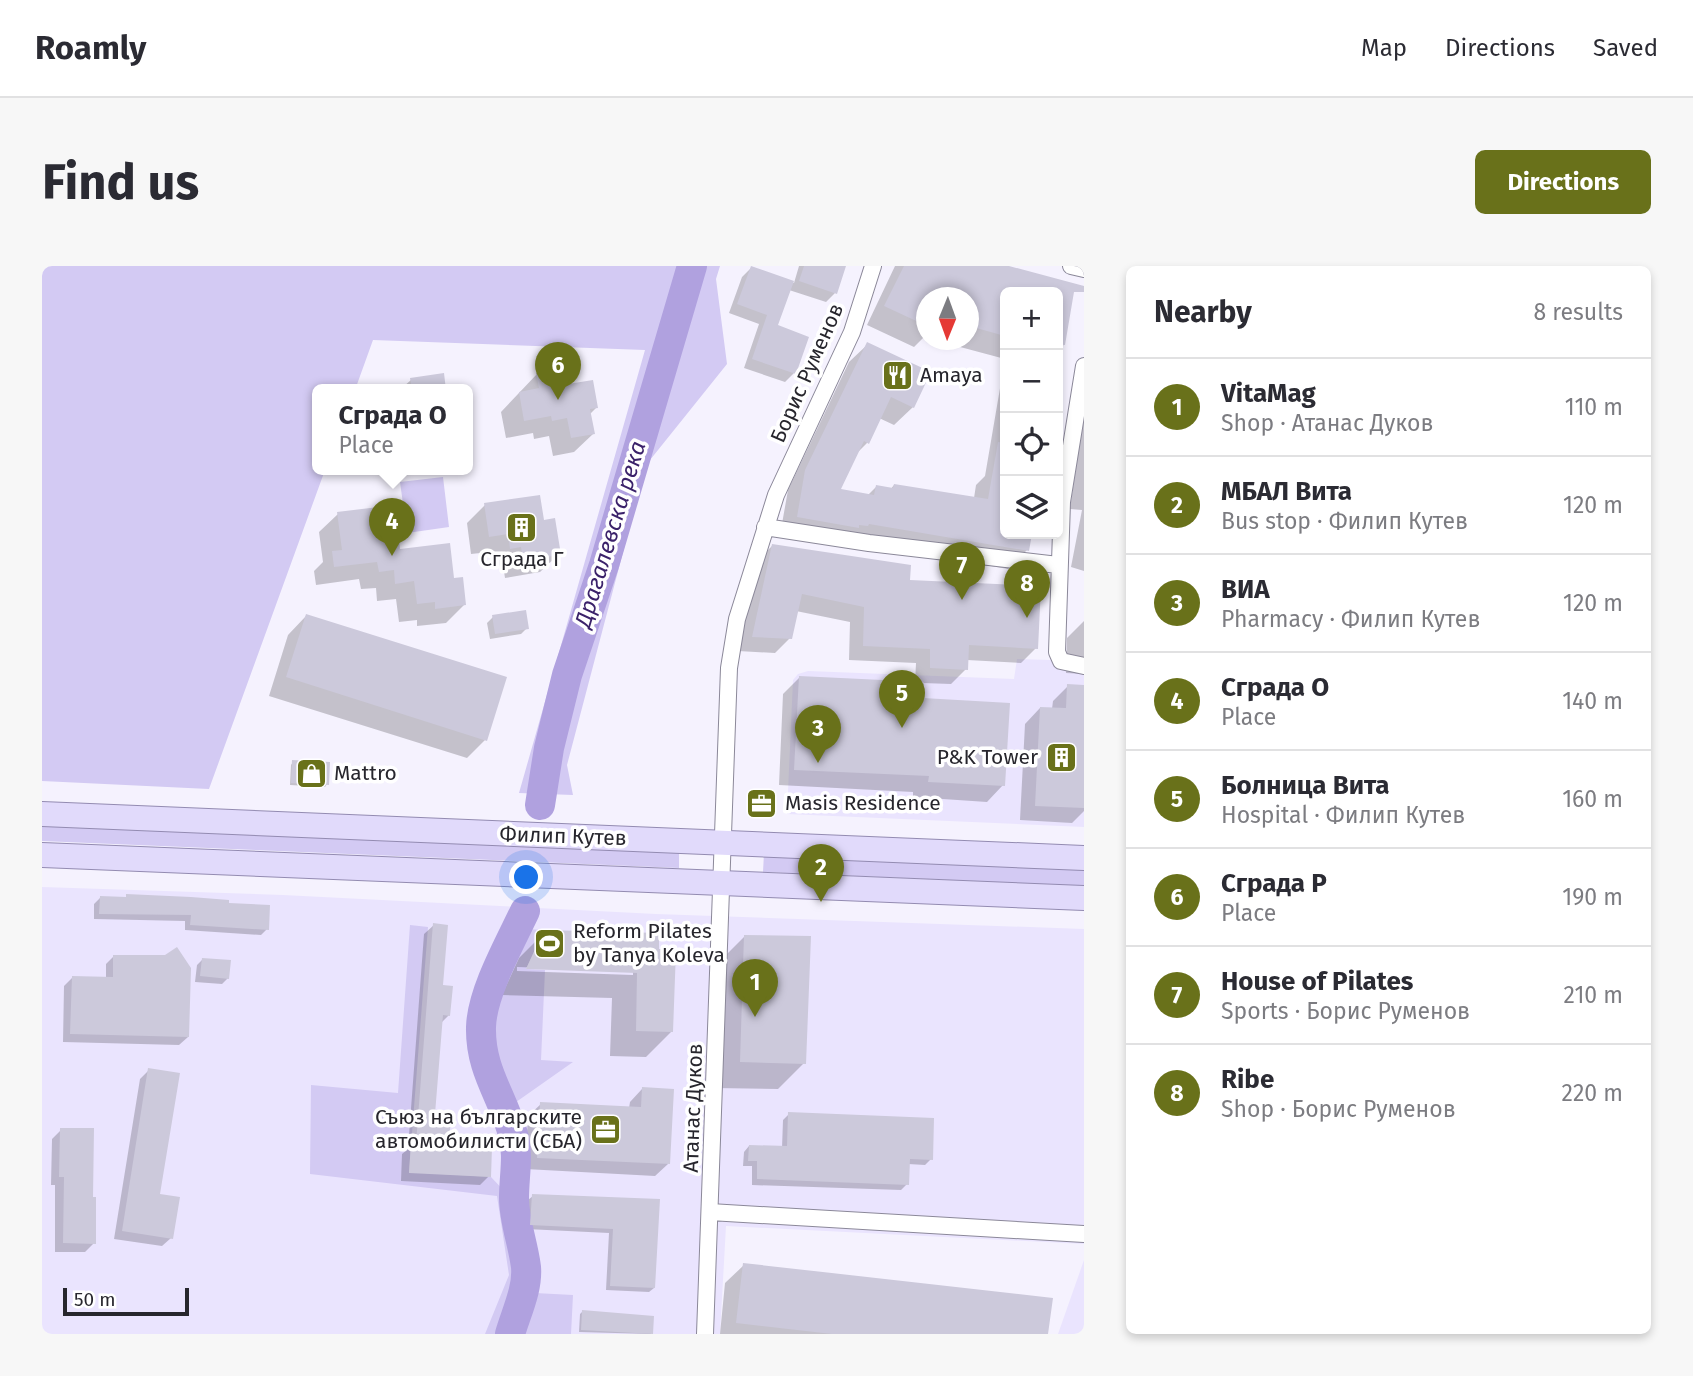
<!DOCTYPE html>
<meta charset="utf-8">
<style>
:root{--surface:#fff;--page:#f7f7f7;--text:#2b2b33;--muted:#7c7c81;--line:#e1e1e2;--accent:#69711a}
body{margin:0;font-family:"Fira Sans",sans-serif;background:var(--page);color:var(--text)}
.controls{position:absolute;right:21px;top:21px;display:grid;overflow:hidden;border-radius:10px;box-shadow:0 4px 10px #0003}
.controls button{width:63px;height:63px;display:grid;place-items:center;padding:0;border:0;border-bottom:2px solid var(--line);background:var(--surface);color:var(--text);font:35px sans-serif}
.compass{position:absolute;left:874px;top:21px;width:63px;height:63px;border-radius:50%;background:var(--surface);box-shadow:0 4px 10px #0003;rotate:181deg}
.scale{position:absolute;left:21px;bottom:18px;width:126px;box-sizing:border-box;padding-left:7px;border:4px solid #27262d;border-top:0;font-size:19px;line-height:24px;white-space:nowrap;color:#27262d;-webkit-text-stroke:5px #fff;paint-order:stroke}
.you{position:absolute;left:485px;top:612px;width:24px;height:24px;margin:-18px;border:5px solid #fff;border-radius:50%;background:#1a73e8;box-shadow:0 0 0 10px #1a73e833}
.badge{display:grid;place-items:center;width:46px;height:46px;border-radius:50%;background:var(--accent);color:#fff;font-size:23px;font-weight:700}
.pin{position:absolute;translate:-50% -58px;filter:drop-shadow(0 2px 4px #0008)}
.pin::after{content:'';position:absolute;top:37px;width:24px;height:21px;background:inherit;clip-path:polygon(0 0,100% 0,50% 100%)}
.popup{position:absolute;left:270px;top:118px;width:161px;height:91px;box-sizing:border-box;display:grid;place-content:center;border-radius:10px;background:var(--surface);filter:drop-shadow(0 2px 5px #0005);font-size:23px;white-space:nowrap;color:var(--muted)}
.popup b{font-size:26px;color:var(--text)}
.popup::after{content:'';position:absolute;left:50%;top:100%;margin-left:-14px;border:14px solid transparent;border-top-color:var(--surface)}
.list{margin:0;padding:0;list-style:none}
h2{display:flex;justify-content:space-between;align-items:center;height:91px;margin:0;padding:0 28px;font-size:30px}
h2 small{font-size:23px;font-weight:400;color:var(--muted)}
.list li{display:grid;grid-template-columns:46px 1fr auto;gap:21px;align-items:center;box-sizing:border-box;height:98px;padding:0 28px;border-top:2px solid var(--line)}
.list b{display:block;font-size:26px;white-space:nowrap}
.list p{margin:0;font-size:23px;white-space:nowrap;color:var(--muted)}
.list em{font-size:23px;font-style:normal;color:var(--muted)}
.icon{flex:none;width:38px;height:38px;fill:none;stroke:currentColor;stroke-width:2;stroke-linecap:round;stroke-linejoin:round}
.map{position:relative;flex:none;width:1042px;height:1068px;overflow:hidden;border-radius:10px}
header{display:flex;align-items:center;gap:42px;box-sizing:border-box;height:98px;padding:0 35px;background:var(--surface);border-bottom:2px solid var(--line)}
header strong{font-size:33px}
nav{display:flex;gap:38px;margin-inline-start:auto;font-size:24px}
.intro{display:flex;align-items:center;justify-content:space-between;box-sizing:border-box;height:168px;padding:0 42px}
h1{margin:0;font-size:49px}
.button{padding:18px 32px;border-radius:10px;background:var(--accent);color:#fff;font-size:24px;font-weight:700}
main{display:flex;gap:42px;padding:0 42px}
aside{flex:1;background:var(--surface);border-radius:10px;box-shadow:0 4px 10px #0003}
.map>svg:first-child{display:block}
.built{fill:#eae4fe}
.green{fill:#d3caf3}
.shadow{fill:#0003;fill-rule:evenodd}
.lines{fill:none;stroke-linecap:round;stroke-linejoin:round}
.river{stroke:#b0a1df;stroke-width:30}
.building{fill:#ccc9db}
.minor-casing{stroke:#8b8899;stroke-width:18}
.primary-casing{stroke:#938bb1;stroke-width:26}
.minor{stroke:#fff;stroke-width:16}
.primary{stroke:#e1dafb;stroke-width:24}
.labels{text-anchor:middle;stroke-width:7;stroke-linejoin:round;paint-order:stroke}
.street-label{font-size:21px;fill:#27262d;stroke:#fff}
.poi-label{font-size:21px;fill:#27262d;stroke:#fff;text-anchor:start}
.water-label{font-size:23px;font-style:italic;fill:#3b226a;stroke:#fff}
</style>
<header>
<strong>Roamly</strong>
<nav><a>Map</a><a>Directions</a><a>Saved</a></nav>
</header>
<div class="intro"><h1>Find us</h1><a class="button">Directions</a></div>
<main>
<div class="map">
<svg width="1042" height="1068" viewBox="0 0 1042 1068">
<rect width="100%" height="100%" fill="#f5f2fe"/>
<path class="built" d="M975 393 1042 395V561L745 548 751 414 756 408 766 405 972 413Z
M0 621 241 629 614 648 1042 663V978L684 960 678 1068H0Z
M1042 994V1068H1016Z"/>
<path class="green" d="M0 0H678L674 13 685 98 604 199 525 499 531 529 477 527 603 84 331 74 313 124H275V204H283L167 523 0 515Z
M401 211 407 261 365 267 358 216Z
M0 555 637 583V602L0 575Z
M722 587 1042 601V620L721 606Z
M368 659 386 661 367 906 449 911 466 929 479 1008 462 1068H443L467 1009 455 930 268 908 269 819 356 827Z
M483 663 502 664 484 703 503 704 499 794 531 796 467 841C426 769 450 731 483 663Z
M493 1027 531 1029 529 1068H479Z"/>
<path class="shadow" d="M757 0H802L793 27 784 36 747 24 733 61 752 107 743 116 702 102 717 58 687 47 700 11 710 1 752 17Z
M853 0H961L1032 19 1016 109V26H963V93L892 74H926V32H884V72L882 71 872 81 825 59Z
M826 78 871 141 852 159 837 152 825 177 814 188 796 224 826 229 834 221 848 224 852 219 932 232 934 219 943 210 963 93V268H988L985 284 966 303 808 276 738 269 746 224 807 96Z
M495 108 554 142 547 149 551 168 532 186 511 190 507 170 492 173 491 167 464 172 459 146Z
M369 114 403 124H346L361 121Z
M1042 143V305L1029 301 1040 244 1028 243Z
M443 239 500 256 517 288 498 306 463 312 461 299 450 301 448 286 429 288 425 257Z
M296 248 357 285 411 314 422 339 404 357 375 360V354L357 356 354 333 335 335 334 322 319 323 317 313 274 319 272 305 281 296 277 266Z
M730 280 867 315 994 382 979 397 925 394 924 403 909 418 880 417 879 434 961 519 945 536 871 531V526L737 519 741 428 757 412 873 417 874 397 807 394 808 356 754 345 748 372 733 387 696 385 715 295Z
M264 350 443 474 425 492 227 430 246 369Z
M451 351 485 362 479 368 448 373 445 357Z
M1042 355V408L1024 407 1025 372Z
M1026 420 1042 421V545L1030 557 978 554 983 458 998 442 1010 443 1011 435Z
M251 496 285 518 283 521 248 519 249 499Z
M85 630 185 638 225 663 219 669 143 664V655L52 653V638L58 632 82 633Z
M392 659 399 721 407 749 399 757 391 850 405 880 447 910 438 919 359 915 360 888 366 883 382 668Z
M503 666 615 685 630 765 604 791 568 790 570 732 460 729 477 692ZM475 701 591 705V709L475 705Z
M702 671 762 797 736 823 672 822 676 697Z
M72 690 146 771 137 779 21 776 22 720 30 712 64 713V698Z
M160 694 186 712 180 718 153 716 155 699Z
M107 804 116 930 129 972 120 980 72 973 98 813Z
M600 823 626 898 613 910 483 903 486 850 499 838 587 842 588 836Z
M747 848 889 893 883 899 866 898 865 918 859 924 710 919V900H701L702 886 707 880 740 882 741 854Z
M19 864 49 932 52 977 43 986H13V919H9L10 873Z
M491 930 616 935 612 1022 607 1026 564 1024 567 967 484 963 486 934Z
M702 999 1005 1068H678L683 1017Z
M541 1045 610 1052 609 1068 537 1066 538 1048Z"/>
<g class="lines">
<path class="river" d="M498 539 507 482 525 409 562 299 650 0
M468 1068C474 1047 486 1023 484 1001 481 977 472 955 472 932 472 910 477 889 471 868 460 829 438 804 439 761 440 726 468 677 483 645"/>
</g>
<path class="building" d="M709 0 752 15 736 59 767 71 754 108 710 93 725 49 695 38Z
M762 0H804L795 28 757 15Z
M862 0H967L1042 20V26H1032L1023 79 1016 78V26H963V70L927 60V32H885V60L842 40Z
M825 76 889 106 872 142 849 131 827 178 822 175 799 223 832 229 834 219 851 222 852 218 946 233 956 176 963 177V268H990L987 285 827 258 826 260 817 259V262L755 251 763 204Z
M523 102 526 118 551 114 556 142 548 143 553 168 529 172 525 152 510 155 509 150 482 155 477 126 497 122 494 107Z
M402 107 404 124H370L368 112Z
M498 229 502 254 513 252 519 289 481 294 479 281 468 283 466 268 447 271 442 237Z
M353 239 358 283 408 277 412 312 421 311 424 339 393 343V336L375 338 372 315 353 318 352 304 337 306 335 296 292 301 290 285 300 284 295 246Z
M730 278 869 299 868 314 999 320 996 383 927 379 926 404 888 402V383L821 380 822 341 760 328 750 373 710 371Z
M484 344 487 363 453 368 450 349Z
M264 348 465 411 445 475 244 411Z
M757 410 882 416 881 432 968 437 963 520 886 516 887 510 752 504Z
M1025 418 1042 419V542L993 540 998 441 1024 442Z
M250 494 288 496 287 519 249 517Z
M84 628 149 631 187 634V637L228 639 227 664 148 659 149 649 57 648 58 630 84 631Z
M391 657 406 659 401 719 411 720 408 750 401 749 393 848 409 849 407 879 450 881 449 911 367 907 369 877H374Z
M502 664 617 667V683L634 684 631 766 594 765 595 707 484 703Z
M702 669 769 670 764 798 698 796Z
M135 681 149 702 147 771 28 768 30 710 71 711V689H123Z
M160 692 189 694 187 713 158 710Z
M106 802 138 807 118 928 138 931 131 973 80 965Z
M600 821 632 823 628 898 495 892 498 836 599 841Z
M746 846 892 852 891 894 868 893 867 919 715 913V895H706L707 879 745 880Z
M18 862H52L51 931H54V978L21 977 22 911H17Z
M490 928 618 933 613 1022 568 1020 571 963 488 959Z
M701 997 1011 1032 1006 1068H790L694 1057Z
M540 1044 612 1050 611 1068 539 1064Z"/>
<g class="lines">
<defs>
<path id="minor" d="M1029 0 1042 3
M1042 100 1020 236 1015 386 1019 395 1042 400
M723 261 827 277 1016 299
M668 946 1042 968
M663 1068 687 402 695 353 734 229 810 66 831 0"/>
<path id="primary" d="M0 548 1042 592
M0 589 1042 632"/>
</defs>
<use href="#minor" class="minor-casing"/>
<use href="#primary" class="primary-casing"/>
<use href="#minor" class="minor"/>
<use href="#primary" class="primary"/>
</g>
<defs>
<symbol id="restaurant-square" viewBox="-11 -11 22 22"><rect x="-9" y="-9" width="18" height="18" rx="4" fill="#69711a" stroke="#fff"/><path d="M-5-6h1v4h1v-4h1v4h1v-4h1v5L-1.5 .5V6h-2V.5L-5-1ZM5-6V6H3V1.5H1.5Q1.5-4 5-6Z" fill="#fff"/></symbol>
<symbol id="building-square" viewBox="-11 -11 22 22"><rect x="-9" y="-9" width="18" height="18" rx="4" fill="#69711a" stroke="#fff"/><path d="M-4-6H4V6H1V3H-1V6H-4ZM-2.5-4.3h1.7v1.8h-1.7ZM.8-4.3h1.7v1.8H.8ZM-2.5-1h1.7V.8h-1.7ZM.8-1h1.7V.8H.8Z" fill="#fff"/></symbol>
<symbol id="shop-square" viewBox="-11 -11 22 22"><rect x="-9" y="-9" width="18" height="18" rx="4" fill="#69711a" stroke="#fff"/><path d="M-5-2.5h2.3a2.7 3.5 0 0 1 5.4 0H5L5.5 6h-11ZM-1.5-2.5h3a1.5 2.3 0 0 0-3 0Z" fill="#fff"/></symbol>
<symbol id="office-square" viewBox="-11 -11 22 22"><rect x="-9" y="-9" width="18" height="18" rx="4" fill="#69711a" stroke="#fff"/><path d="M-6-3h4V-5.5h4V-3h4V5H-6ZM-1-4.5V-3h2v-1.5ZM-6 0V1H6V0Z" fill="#fff"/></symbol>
<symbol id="stadium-square" viewBox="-11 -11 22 22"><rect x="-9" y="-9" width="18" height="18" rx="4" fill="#69711a" stroke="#fff"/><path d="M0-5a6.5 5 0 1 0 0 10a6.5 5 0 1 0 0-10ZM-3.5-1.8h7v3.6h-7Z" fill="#fff"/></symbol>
</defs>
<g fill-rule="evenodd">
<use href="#restaurant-square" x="838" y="92" width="35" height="35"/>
<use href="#building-square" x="462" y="244" width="35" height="35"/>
<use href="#building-square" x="1002" y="474" width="35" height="35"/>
<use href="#shop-square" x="252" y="490" width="35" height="35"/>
<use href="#office-square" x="702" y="520" width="35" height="35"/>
<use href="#stadium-square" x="490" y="660" width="35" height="35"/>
<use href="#office-square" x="546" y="846" width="35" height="35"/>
</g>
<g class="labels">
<g class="street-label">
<text transform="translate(765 107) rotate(-66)" y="7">Борис Руменов</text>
<text transform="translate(521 570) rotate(2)" y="7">Филип Кутев</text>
<text transform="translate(651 842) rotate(-88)" y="7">Атанас Дуков</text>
</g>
<g class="poi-label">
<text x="878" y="116">Amaya</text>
<text x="480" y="300" text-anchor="middle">Сграда Г</text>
<text x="996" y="498" text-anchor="end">P&amp;K Tower</text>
<text x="292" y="514">Mattro</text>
<text x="743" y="544">Masis Residence</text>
<text x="531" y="672">Reform Pilates<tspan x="531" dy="24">by Tanya Koleva</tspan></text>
<text x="540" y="858" text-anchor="end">Съюз на българските<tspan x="540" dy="24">автомобилисти (СБА)</tspan></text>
</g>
<g class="water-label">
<text transform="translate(568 268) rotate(-73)" y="8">Драгалевска река</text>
</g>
</g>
</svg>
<div class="controls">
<button>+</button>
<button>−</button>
<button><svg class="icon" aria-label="locate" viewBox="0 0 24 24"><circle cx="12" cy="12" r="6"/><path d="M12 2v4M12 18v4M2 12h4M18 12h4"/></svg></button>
<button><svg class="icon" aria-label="layers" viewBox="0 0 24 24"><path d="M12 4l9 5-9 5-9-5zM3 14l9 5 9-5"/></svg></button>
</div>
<svg class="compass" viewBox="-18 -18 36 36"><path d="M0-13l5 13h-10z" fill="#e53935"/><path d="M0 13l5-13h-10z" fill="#7c7c81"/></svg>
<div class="scale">50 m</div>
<div class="you"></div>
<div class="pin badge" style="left:713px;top:751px">1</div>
<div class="pin badge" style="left:779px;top:636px">2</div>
<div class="pin badge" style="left:776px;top:497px">3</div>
<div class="pin badge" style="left:350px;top:290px">4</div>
<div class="popup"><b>Сграда О</b>Place</div>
<div class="pin badge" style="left:860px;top:462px">5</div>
<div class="pin badge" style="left:516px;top:134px">6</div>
<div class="pin badge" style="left:920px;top:334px">7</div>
<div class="pin badge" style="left:985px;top:352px">8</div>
</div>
<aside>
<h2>Nearby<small>8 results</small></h2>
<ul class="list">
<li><span class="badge">1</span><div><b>VitaMag</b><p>Shop · Атанас Дуков</p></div><em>110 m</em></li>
<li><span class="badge">2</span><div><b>МБАЛ Вита</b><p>Bus stop · Филип Кутев</p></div><em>120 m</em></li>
<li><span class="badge">3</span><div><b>ВИА</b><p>Pharmacy · Филип Кутев</p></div><em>120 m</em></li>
<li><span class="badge">4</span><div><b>Сграда О</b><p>Place</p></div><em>140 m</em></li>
<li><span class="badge">5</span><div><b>Болница Вита</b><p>Hospital · Филип Кутев</p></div><em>160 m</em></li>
<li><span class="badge">6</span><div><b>Сграда Р</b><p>Place</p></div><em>190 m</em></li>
<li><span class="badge">7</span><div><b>House of Pilates</b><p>Sports · Борис Руменов</p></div><em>210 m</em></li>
<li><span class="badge">8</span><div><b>Ribe</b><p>Shop · Борис Руменов</p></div><em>220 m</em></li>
</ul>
</aside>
</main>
